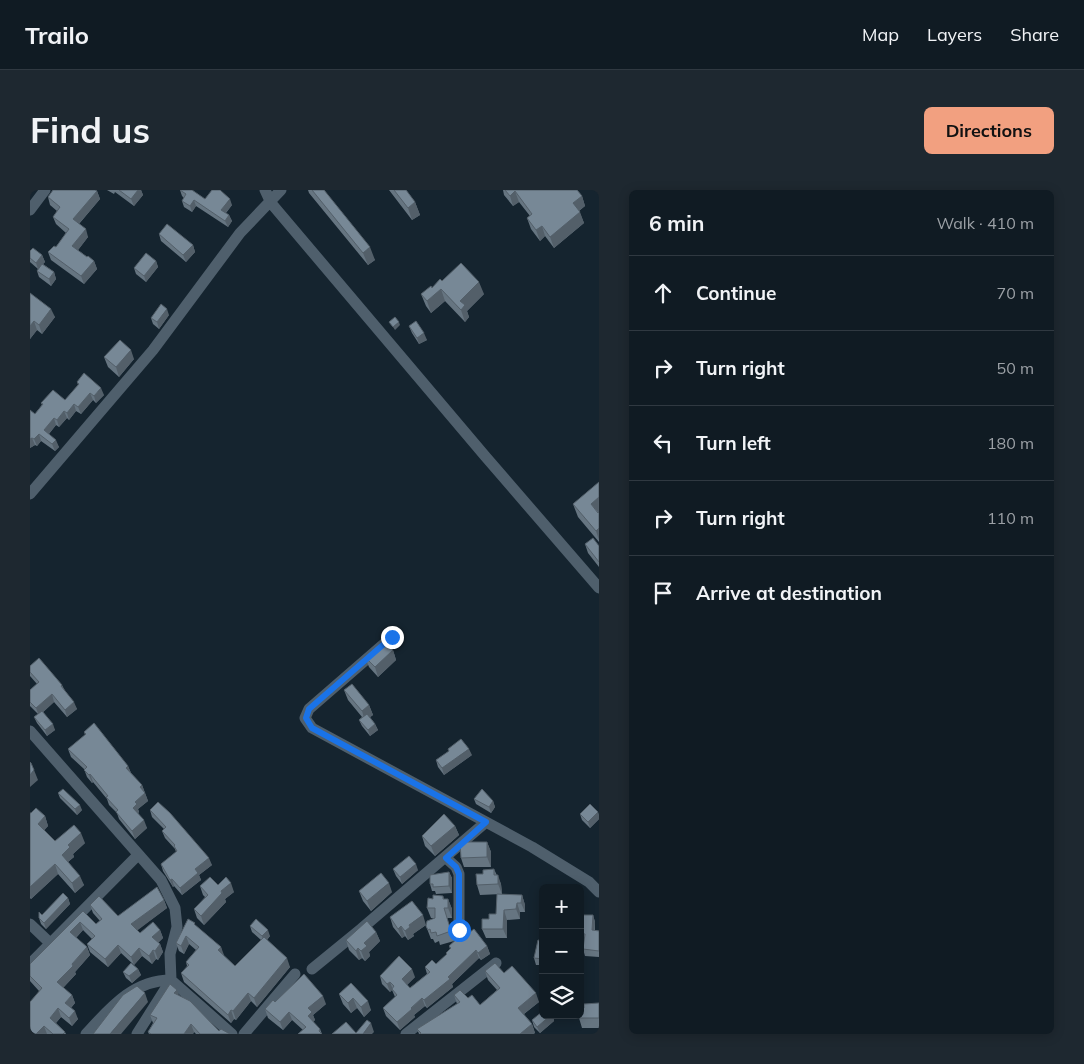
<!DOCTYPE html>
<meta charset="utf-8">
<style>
:root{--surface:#101b23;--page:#1e2830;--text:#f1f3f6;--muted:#9ca1a6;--line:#303941;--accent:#f2a080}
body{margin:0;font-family:Mulish,sans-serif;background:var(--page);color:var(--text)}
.controls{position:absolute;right:15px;bottom:15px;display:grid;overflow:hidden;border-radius:8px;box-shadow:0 2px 12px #0003}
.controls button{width:45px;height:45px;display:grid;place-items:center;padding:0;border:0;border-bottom:1px solid var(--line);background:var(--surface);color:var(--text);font:25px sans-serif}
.stop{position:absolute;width:15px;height:15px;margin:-11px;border:4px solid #1a73e8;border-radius:50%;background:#fff}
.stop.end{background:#1a73e8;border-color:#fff;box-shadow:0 1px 5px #0008}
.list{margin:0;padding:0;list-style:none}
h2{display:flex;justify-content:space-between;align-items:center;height:65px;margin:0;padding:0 20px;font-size:21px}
h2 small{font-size:16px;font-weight:400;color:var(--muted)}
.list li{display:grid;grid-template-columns:32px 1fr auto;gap:15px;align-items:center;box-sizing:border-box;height:75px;padding:0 20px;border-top:1px solid var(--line)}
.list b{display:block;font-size:19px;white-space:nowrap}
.list em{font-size:16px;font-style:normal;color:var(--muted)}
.icon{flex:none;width:28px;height:28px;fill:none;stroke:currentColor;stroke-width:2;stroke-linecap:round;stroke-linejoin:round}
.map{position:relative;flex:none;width:569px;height:844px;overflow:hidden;border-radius:8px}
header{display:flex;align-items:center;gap:30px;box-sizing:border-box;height:70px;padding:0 25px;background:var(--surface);border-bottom:1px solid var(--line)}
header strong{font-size:24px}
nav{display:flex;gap:28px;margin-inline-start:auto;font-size:18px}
.intro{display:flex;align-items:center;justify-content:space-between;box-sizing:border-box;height:120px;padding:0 30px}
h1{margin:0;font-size:35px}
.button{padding:12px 22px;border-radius:8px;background:var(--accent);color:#111;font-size:18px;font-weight:700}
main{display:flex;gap:30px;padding:0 30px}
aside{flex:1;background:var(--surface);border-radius:8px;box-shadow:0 2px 12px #0003}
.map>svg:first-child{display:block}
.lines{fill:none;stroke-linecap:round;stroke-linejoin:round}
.minor{stroke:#4f5f6c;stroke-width:11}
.wall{fill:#667581}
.shaded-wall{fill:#535f69}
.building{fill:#778896;stroke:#535f69}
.route{stroke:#1a73e8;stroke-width:6}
</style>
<header>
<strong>Trailo</strong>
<nav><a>Map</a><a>Layers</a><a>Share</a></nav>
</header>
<div class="intro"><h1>Find us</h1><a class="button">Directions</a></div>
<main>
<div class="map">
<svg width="569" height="844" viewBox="0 0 569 844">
<rect width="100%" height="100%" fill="#15242f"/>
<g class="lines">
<path class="minor" d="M235 0 241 13 455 266 569 398
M0 20 15 0
M0 304 123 160 210 43 251 0
M362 447 279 519 275 528 282 538 502 657 559 692 569 702
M0 541 131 690 145 718 147 737 140 764 141 790 107 844
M416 668 426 677 429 684V740
M0 734 20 753
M0 774 108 665
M282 779 331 739 456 632
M56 844C80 818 103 790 141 790L202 844
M214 844 265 784
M376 844 466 773"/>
</g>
<path class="wall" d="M77 0H111L113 5 104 16 85 2 84 4Z
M150 0 175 9 202 15 196 23 199 25 202 31 198 37 166 16 162 22 154 17 152 11 154 8 152 6Z
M278 0H294L345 70 338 75 279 3Z
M359 0H376L385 12 390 25 382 30Z
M473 0H547L552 6 555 16 549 21 554 33 524 58 515 46 510 51 501 39 497 28 500 26 489 12 483 16 474 5Z
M67 1 70 9 49 34 58 47 48 60 57 67 64 71 67 79 54 94 21 70 18 62 26 57 36 43 26 34 23 27 27 21 20 15 18 7Z
M129 44 163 55 165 62 156 72 131 51Z
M0 61 12 65 15 72 13 74 24 82 26 89 21 96 9 87 7 81 8 79 0 72Z
M126 71 128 77 116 92 106 84 104 78Z
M412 91 454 104 437 121 439 127 435 132 415 111 401 123 396 116 391 104Z
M0 103 25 127 12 144 7 140 0 149Z
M139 125 129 139 123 134 121 128Z
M379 136 397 150 389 154 382 143Z
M74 167 104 169 89 187 78 177Z
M47 192 74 205 66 213 63 210 51 224 46 221 39 230 37 228 29 237 26 235 19 244 29 257 25 261 11 251 7 256 5 255 0 258 5 224 12 215 11 213 35 210 48 195Z
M569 292V352L548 327 543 314Z
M555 354 569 356V377L558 363Z
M363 460 366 470 348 487 339 477 335 467Z
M0 476 32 495 34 499 47 519 37 527 24 512 13 522 25 540 17 546 7 533 4 527 8 524 0 516V500L7 494 0 486Z
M314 500 339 515 343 525 340 527 345 534 348 540 340 546 332 536 329 530 332 527 318 510Z
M54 542 98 576 101 583 112 595 118 611 108 619 109 622 108 623 117 638 105 649 89 629 87 623 79 615 77 609 63 592 62 593 57 587 54 579 41 567 38 559 55 545Z
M442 565 414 585 408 577 406 570Z
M28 603 52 620 47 625 30 608Z
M444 609 463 611 465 617 461 623 446 614Z
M120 620 182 675 169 685 171 690 152 705 144 696 143 697 133 681 131 674 146 662 145 659 135 648 132 641 134 639 122 627Z
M568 622 569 626V629L560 638 552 630 550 624Z
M0 623 15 626 18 636 14 640 25 651 55 653 43 664 44 667 38 672 54 695 45 703 28 684 1 709 0 708Z
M425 636 429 645 405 666 395 656 392 646Z
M457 652 461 662V677H434L431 668Z
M363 679 388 680 372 694 366 686Z
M464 679 471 694 472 704 450 705 447 695 453 684Z
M419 682 422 688V703L406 704 405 701H402L400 694Z
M188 695 204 702 195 709 196 712 174 735 167 728 164 719 175 707 173 705 170 696Z
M329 701 362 702 341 721 333 711Z
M492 705 495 715V722H490V729L477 730V748H456L452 739 466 724Z
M413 706 414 709H418L422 719V728H417L424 751 410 755 409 751 405 753 403 749H401L396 736 405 728H401L397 718 403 709Z
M38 708 40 714 16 739 11 734 9 728Z
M134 710 137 718 107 740 110 743 130 740 133 748 128 753 130 754 133 762 128 770 126 769 122 774 112 766 104 775 91 763 78 777 60 762 57 754 62 749 53 740 46 748 57 757 60 765 45 782 46 784 33 798 42 805 45 813 41 818 48 829 42 836 31 827 26 833 35 842 36 844H0L9 801 0 791V774L53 721 66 734 70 731 63 723 60 715 88 726Z
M550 725H563L565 732V740L569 741V767L555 766 553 759 554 750H550Z
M360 727 396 735 383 744 384 746 378 750 375 746 372 748 363 737Z
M166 736 191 757 193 766 205 776 231 750 222 742 220 736 240 746 237 750 260 777 227 817 221 811 206 830 204 829 201 833 154 792 151 783 157 776 156 772 166 760 159 754 154 764 149 761 146 753Z
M346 742 350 751 339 762 340 766 335 771 332 768 329 770 319 760 316 750Z
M431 749 457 756 460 764 451 770 449 768 422 794 423 797 397 818 395 816 384 825 385 827 370 840 356 826 353 818 365 807 362 800 360 802 352 794 350 786 385 787 377 795 380 798 397 784 395 777 406 774 416 765V763L420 759 419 756Z
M513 751V775H506L504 768Z
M108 779 111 785 102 793 96 788 93 782Z
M455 781 474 783 509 812 494 824 502 834 505 843 503 844H389L387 839 427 814 424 805 438 808 450 815 467 800 458 790Z
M321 793 341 820 334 827 327 818 321 823 313 814 309 804Z
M149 806 189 841 200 844H166L164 842 163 844H119L118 842 123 833 120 825Z
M245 812 296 814 283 825 285 830 283 832 290 839 292 844 273 840 262 830 253 840 238 828 235 819Z
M569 813V838H552L549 828 554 818Z
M513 825H523L524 831 510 843 504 837 502 830Z"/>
<path class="shaded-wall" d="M108 0H111L113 5 104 16 101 9Z
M67 1 70 9 46 37 43 29Z
M485 1 489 12 483 16 480 6Z
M552 6 555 16 546 23 543 13Z
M200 9 202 15 193 26 191 20Z
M164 10 166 16 162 22 160 16Z
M385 12 390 25 382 30 378 18Z
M550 22 554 33 524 58 520 47Z
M199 25 202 31 198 37 195 31Z
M512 36 515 46 510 51 506 40Z
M56 39 58 47 45 64 42 56Z
M163 55 165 62 156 72 153 65Z
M340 57 345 70 338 75 333 63Z
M12 65 15 72 8 79 6 73Z
M64 71 67 79 54 94 51 86Z
M126 71 128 77 116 92 114 86Z
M24 82 26 89 21 96 19 89Z
M449 92 454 104 437 121 439 127 435 132 431 120 430 111Z
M411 99 415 111 401 123 397 111Z
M21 119 25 127 12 144 9 135Z
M137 119 139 125 129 139 127 132Z
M4 131 7 140 0 149V136Z
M369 132 370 135 365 140 363 137Z
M394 143 397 150 389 154 387 148Z
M101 160 104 169 89 187 86 177Z
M71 198 74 205 66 213 64 206Z
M60 203 63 210 51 224 48 217Z
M44 214 46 221 39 230 37 223Z
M34 221 37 228 29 237 27 230Z
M24 228 26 235 16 247 14 240Z
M9 244 11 251 7 256 4 249Z
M2 248 5 255 0 258V249Z
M26 250 29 257 25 261 22 254Z
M569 307V323L561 314Z
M569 338V350L566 341Z
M363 460 366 470 348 487 345 477Z
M22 504 24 512 9 526 6 518Z
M44 512 47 519 37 527 35 520Z
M339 515 343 525 335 531 332 521Z
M23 534 25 540 17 546 15 540Z
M345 534 348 540 340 546 338 540Z
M439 559 442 565 414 585 412 578Z
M98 576 101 583 96 578Z
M4 580 8 590 0 597V585Z
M60 584 63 592 62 593 59 585Z
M112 595 115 603 110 597Z
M115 603 118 611 108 619 109 622 105 626 103 618 105 612Z
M463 611 465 617 461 623 459 617Z
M50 615 52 620 47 625 45 619Z
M568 622 569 626V629L560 638 558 632Z
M15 626 18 636 12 643 8 634Z
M114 630 117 638 105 649 102 641Z
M425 636 429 645 405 666 401 656Z
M51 643 55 653 43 664 44 667 35 674 32 665 38 655Z
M457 652 461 662V677L457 667Z
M179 668 182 675 169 685 171 690 152 705 150 698 165 679Z
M25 674 28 684 1 709 0 706V697Z
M386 674 388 680 372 694 370 687Z
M419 682 422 688V703L419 696Z
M468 685 471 694 472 704 468 694Z
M50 686 54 695 45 703 42 693Z
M142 689 144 696 143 697 140 690Z
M201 693 204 702 195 709 196 712 174 735 171 726 191 701Z
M359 693 362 702 341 721 337 711Z
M492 705 495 715V722L491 713Z
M38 708 40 714 16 739 14 733Z
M418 709 422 719V728L418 718Z
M134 710 137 718 104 743 101 734Z
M487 713 490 722V729L486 719Z
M474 720 477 730V748L473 739Z
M393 725 396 735 383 744 384 746 378 750 375 741 379 735Z
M563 725 565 732 564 747 562 740Z
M50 732 53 740 43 751 40 742Z
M371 736 375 746 372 748 368 739Z
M130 740 133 748 125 755 122 747Z
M238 740 240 746 234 753 232 746Z
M346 742 350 751 339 762 340 766 335 771 331 761 334 753Z
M156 746 159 754 154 764 151 756Z
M130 754 133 762 128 770 125 761Z
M88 755 91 763 78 777 75 769Z
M457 756 460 764 451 770 448 763Z
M57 757 60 765 45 782 46 784 30 801 27 792Z
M191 757 194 765 191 769 188 760Z
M109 758 112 766 104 775 101 767Z
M328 758 332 768 329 770 326 761Z
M123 760 126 769 122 774 119 766Z
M446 760 449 768 422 794 423 797 397 818 394 810Z
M257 768 260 777 227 817 224 808Z
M551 768 553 775 550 794V773Z
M108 779 111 785 102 793 99 786Z
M382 779 385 787 375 797 372 789Z
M360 792 363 800 362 799V800L360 802 357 794Z
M147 800 150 808 144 803Z
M115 803 118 812 91 844H80Z
M218 803 221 811 206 830 203 821Z
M506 803 509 812 491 826 488 818Z
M42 805 45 813 38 821 35 813Z
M293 806 296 814 283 825 285 830 281 834 278 826V818Z
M323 808 327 818 321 823 318 813Z
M392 808 395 816 384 825 385 827 370 840 367 832Z
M338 811 341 820 334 827 331 817Z
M28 818 31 827 23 836 20 828Z
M201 820 204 829 201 833 198 825Z
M45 821 48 829 42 836 39 828Z
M259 822 262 830 253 840 250 832Z
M521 825H523L524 831 510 843 507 837Z
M341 833 344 842 342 844H333Z
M161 834 164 842 163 844H154Z
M502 834 505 843 503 844H490Z
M14 836 17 844H6Z"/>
<path class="building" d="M23 0H65L67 1 43 29 56 39 42 56 57 67 58 66 64 71 51 86 18 62 24 56 26 57 39 39 23 27 30 17 18 7Z
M89 0H108L101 9Z
M150 0H162L175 9 182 0H190L200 9 191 20 199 25 195 31 164 10 160 16 152 11 156 4Z
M282 0H294L340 57 333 63Z
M364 0H376L385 12 378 18Z
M475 0H547L552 6 543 13 550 22 520 47 512 36 506 40 497 28 502 24 485 1 480 6Z
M137 34 163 55 153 65 129 44Z
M3 58 12 65 6 73 0 68V61Z
M116 63 126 71 114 86 104 78Z
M431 73 449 92 430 111 435 115 431 120 411 99 397 111 391 104 401 96 402 98 410 89 412 91Z
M12 74 24 82 19 89 7 81Z
M0 103 21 119 9 135 4 131 0 136Z
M131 114 137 119 127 132 121 128Z
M365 127 369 132 363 137 359 132Z
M386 131 394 143 387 148 379 136Z
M90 150 101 160 86 177 74 167Z
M54 183 71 198 64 206 60 203 48 217 44 214 37 223 34 221 27 230 24 228 14 240 26 250 22 254 9 244 4 249 2 248 0 249V220L5 224 13 214 11 213 23 200 35 210 49 194 47 192Z
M569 292V307L561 314 568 323 569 322V338L566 341 543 314Z
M563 348 569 356V372L555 354Z
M354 451 363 460 345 477 335 467Z
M9 468 32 495 31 496 44 512 35 520 22 504 6 518 0 512V500L9 492 0 482V476Z
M322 494 339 515 332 521 314 500Z
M12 521 23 534 15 540 4 527Z
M337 524 345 534 338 540 329 530Z
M64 533 98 576 96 578 112 595 110 597 115 603 105 612 107 614 103 618 114 630 102 641 86 622 88 620 76 607 78 606 60 584 59 585 54 580 57 577 38 559 56 544 54 542Z
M431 549 439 559 412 578 406 570 419 561 418 559Z
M0 572 1 573 4 580 0 585Z
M33 599 50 615 45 619 28 603Z
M452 599 463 611 459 617 444 609Z
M128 612 140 623 179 668 165 679 168 683 150 698 142 689 140 690 131 674 147 661 144 656 145 655 132 641 136 637 120 620Z
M560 614 568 622 558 632 550 624Z
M6 618 15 626 8 634 25 651 44 635 51 643 38 655 40 657 32 665 50 686 42 693 25 674 0 697V623H1Z
M414 624 425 636 401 656 392 646Z
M430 652H457V667L431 668Z
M379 666 386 674 370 687 363 679Z
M464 679V685H468V694L447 695 446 684H453V680Z
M419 682V696L403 697V694H400V685Z
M351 683 359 693 337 711 329 701Z
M180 687 188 695 196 687 201 693 191 701 192 703 171 726 164 719 178 705 170 696Z
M127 697 134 710 101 734 110 743 123 732 130 740 122 747 130 754 125 761 123 760 119 766 109 758 101 767 88 755 75 769 57 754 65 746 50 732 40 742 57 757 42 774 43 776 27 792 42 805 35 813 45 821 39 828 28 818 20 828 35 842 33 844H23L14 836 6 844H0V812L12 798 0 786V774L53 721 66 734 72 729 60 715 69 706 88 726Z
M33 703 38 708 14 733 9 728V722L12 725Z
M467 704 492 705 491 713H487L486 719 474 720 473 739H452V729H459V724H466Z
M403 705 413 706V709H418V718H414L421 741 407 746 406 742 401 743 400 739 398 740 396 736 397 731 405 728V718H397L398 708 403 709Z
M382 711 393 725 379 735 380 737 375 741 371 736 368 739 360 727Z
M550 725H563L562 740 569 741V761L553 759 555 744 550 743Z
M158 729 165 733 164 734 191 757 188 760 205 776 234 747 257 768 224 808 218 803 203 821 201 820 198 825 151 783 159 775 156 772 169 757 156 746 151 756 146 753Z
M226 729 238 740 232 746 220 736Z
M337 731 346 742 334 753 337 756 331 761 328 758 326 761 316 750Z
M444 739 457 756 448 763 446 760 418 787 420 789 394 810 392 808 381 818 382 819 367 832 353 818 367 805 362 799 364 796 360 792 357 794 350 786 369 766 382 779 372 789 380 798 400 782 395 777 402 770 406 774 417 764 416 763 421 758 419 756 429 747 431 749Z
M508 750 513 751V769L504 768Z
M101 773 108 779 99 786 93 782Z
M465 773 474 783 482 776 506 803 488 818 502 834 490 844H390L391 843 387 839 430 812 424 805 430 800 438 808 442 805 450 815 470 798 455 781Z
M274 784 293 806 278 818 282 822 278 826 290 839 289 841 292 844H268L276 837 259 822 250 832 235 819 243 810 245 812Z
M321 793 338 811 331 817 323 808 318 813 309 804Z
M140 794 147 800 144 803 160 811 189 841 191 839 200 844H170L161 834 154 844H121L118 842 127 828 120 825Z
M107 796 115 803 80 844H63L93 805Z
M569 813V828H549V825H550V818H554V814Z
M513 821V825H521L507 837 502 830Z
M337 830 341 833 333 844H302L316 832 326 843Z"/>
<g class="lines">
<path class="route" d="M362 447 279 519 276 528 282 538 456 632 416 668 426 677 429 684V740"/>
</g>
</svg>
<div class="controls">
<button>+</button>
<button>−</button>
<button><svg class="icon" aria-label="layers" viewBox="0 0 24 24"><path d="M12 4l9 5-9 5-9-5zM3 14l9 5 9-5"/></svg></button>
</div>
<div class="stop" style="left:429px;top:740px"></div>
<div class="stop end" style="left:362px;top:447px"></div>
</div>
<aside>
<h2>6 min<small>Walk · 410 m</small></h2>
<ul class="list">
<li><svg class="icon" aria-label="ahead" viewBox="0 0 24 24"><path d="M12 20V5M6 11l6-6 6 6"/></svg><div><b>Continue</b></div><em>70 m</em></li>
<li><svg class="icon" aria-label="right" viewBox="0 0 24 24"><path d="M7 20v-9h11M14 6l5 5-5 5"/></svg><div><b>Turn right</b></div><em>50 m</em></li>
<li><svg class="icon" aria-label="left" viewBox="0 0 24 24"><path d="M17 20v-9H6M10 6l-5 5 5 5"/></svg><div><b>Turn left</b></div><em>180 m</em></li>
<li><svg class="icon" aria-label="right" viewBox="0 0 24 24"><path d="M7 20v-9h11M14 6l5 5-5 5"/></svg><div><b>Turn right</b></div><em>110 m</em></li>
<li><svg class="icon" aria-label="arrive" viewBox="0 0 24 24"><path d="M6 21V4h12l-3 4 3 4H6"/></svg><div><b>Arrive at destination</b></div></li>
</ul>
</aside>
</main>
